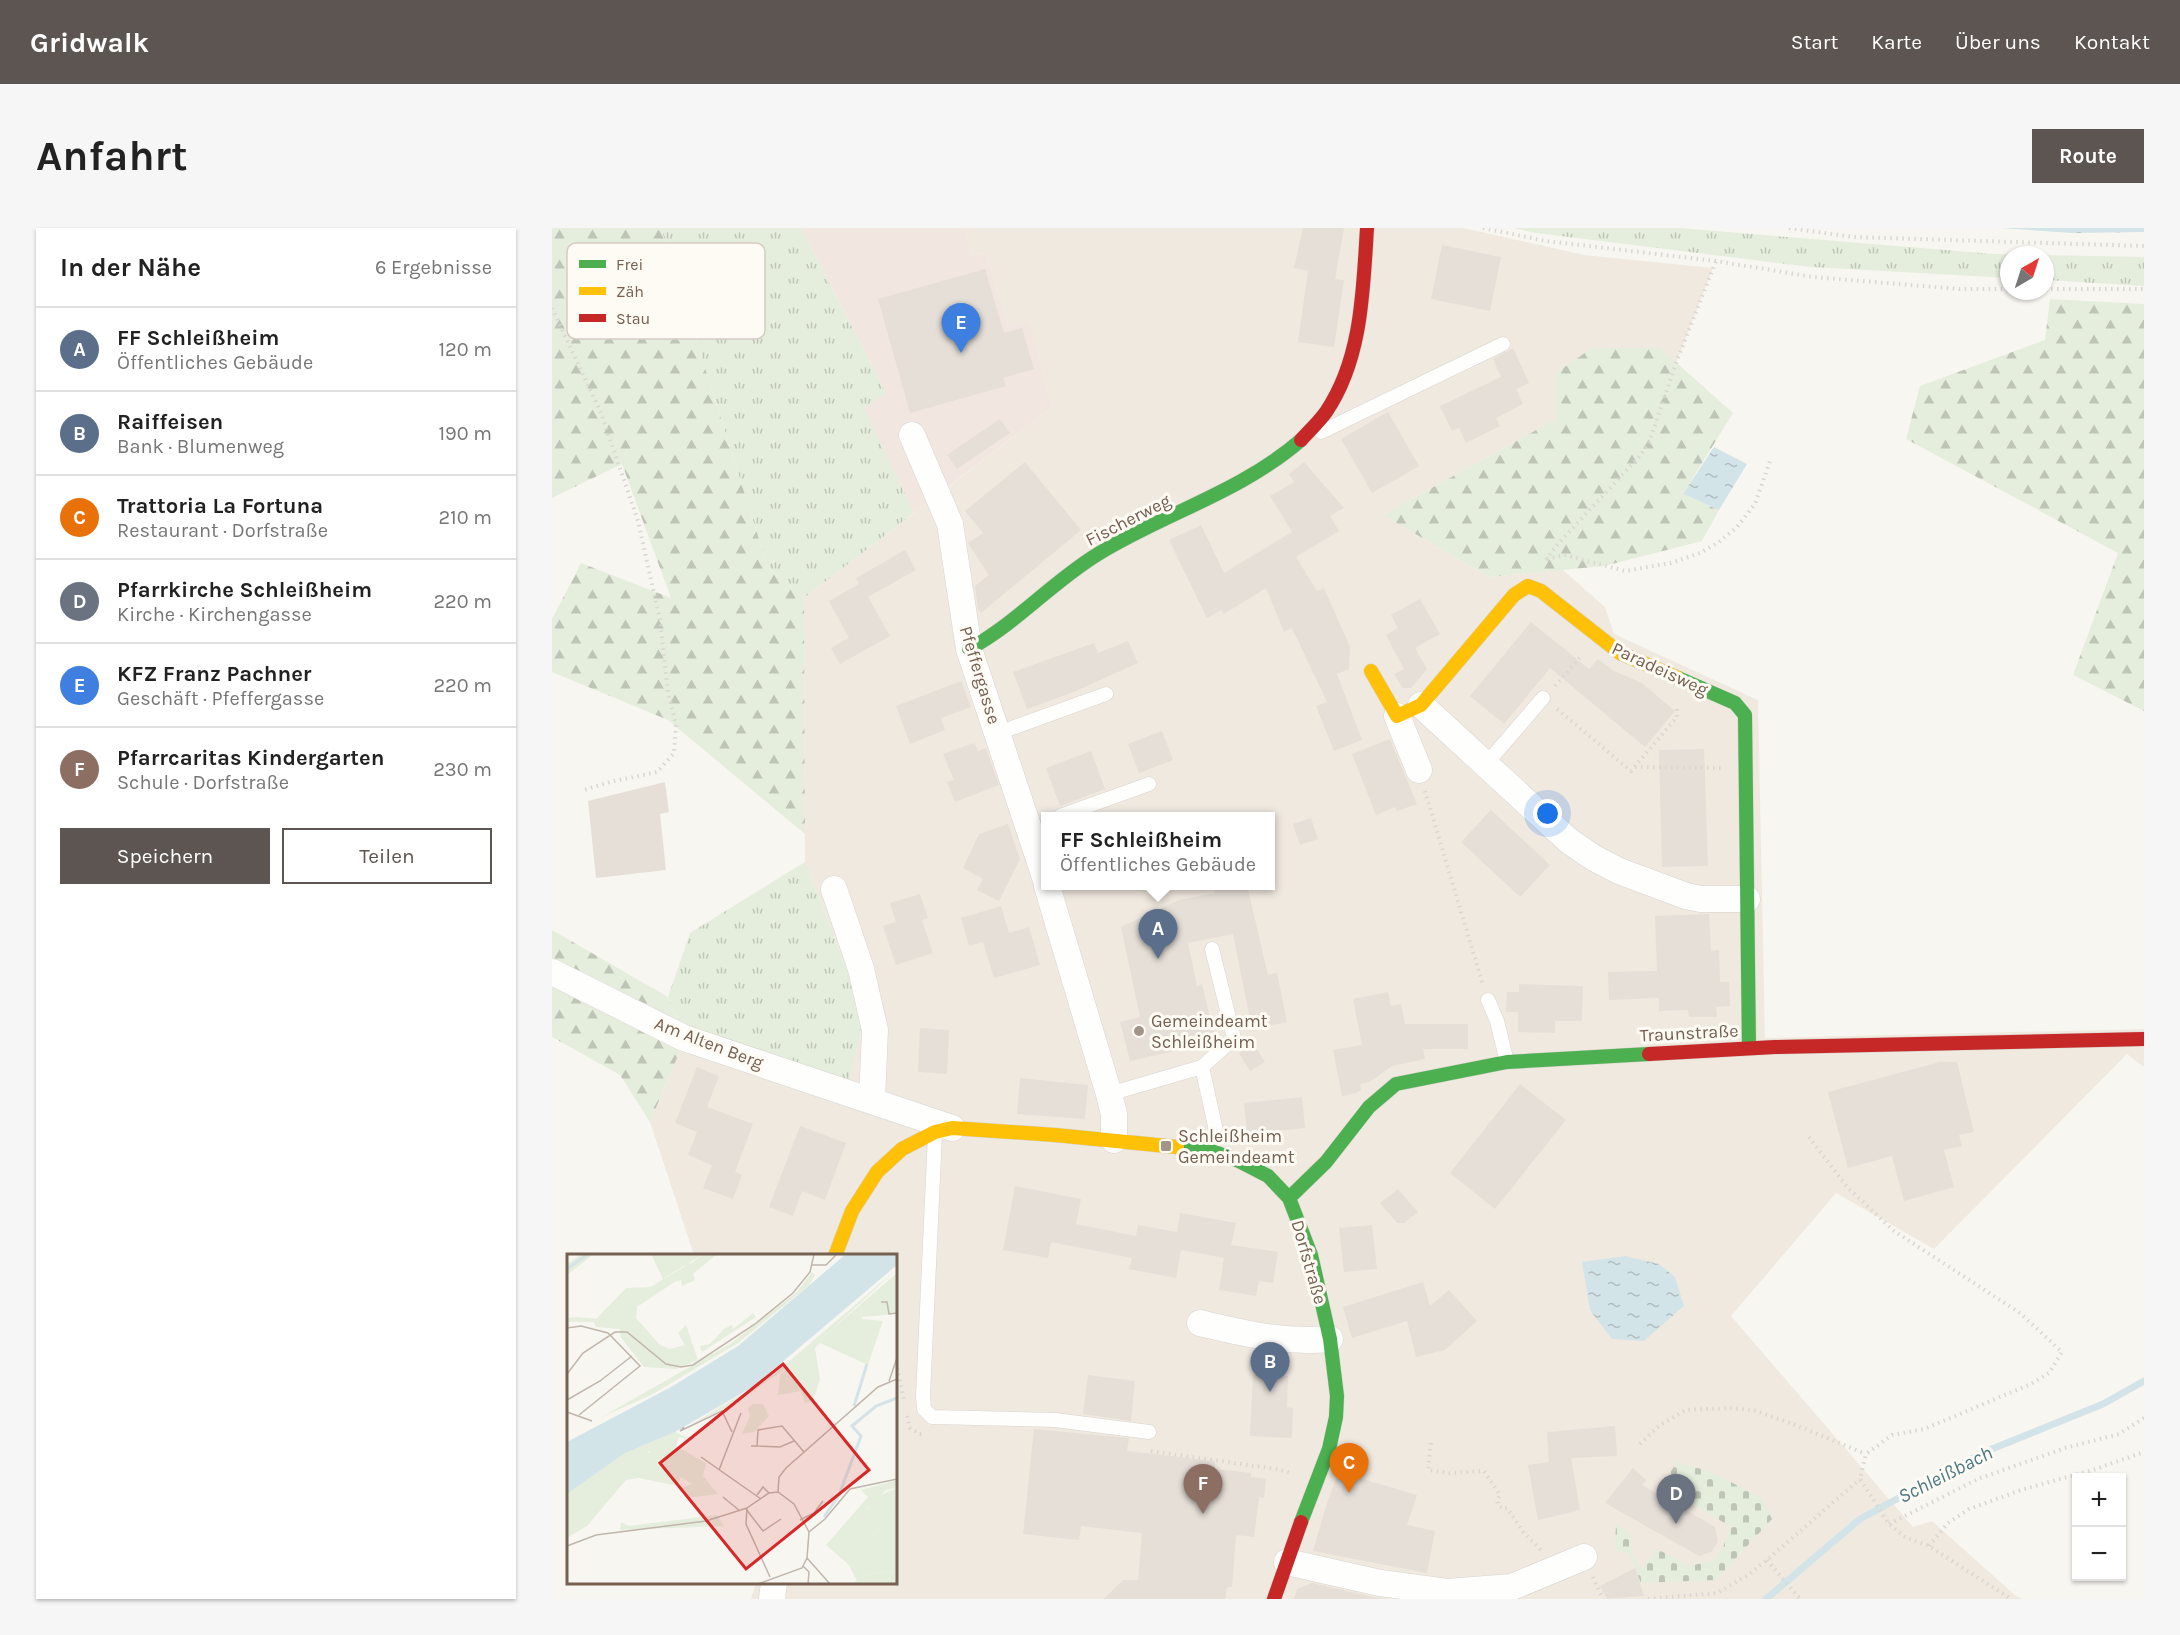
<!DOCTYPE html>
<html lang="de">
<meta charset="utf-8">
<style>
:root{--surface:#fff;--page:#f6f6f6;--text:#222;--muted:#767676;--line:#e0e0e0;--accent:#5c5551}
body{margin:0;font-family:Karla,sans-serif;background:var(--page);color:var(--text)}
.controls{position:absolute;right:18px;bottom:18px;display:grid;overflow:hidden;border-radius:0px;box-shadow:0 2px 4px #0004}
.controls button{width:54px;height:54px;display:grid;place-items:center;padding:0;border:0;border-bottom:2px solid var(--line);background:var(--surface);color:var(--text);font:30px sans-serif}
.compass{position:absolute;left:1448px;top:18px;width:54px;height:54px;border-radius:50%;background:var(--surface);box-shadow:0 2px 4px #0004;rotate:39deg}
.you{position:absolute;left:996px;top:586px;width:21px;height:21px;margin:-15px;border:4px solid #fff;border-radius:50%;background:#1a73e8;box-shadow:0 0 0 9px #1a73e833}
.badge{display:grid;place-items:center;width:39px;height:39px;border-radius:50%;background:var(--accent);color:#fff;font-size:20px;font-weight:700}
.pin{position:absolute;translate:-50% -50px;filter:drop-shadow(0 2px 3px #0008)}
.pin::after{content:'';position:absolute;top:32px;width:21px;height:18px;background:inherit;clip-path:polygon(0 0,100% 0,50% 100%)}
.popup{position:absolute;left:489px;top:584px;width:234px;height:78px;box-sizing:border-box;display:grid;place-content:center;border-radius:0px;background:var(--surface);filter:drop-shadow(0 2px 4px #0005);font-size:20px;white-space:nowrap;color:var(--muted)}
.popup b{font-size:22px;color:var(--text)}
.popup::after{content:'';position:absolute;left:50%;top:100%;margin-left:-12px;border:12px solid transparent;border-top-color:var(--surface)}
.list{margin:0;padding:0;list-style:none}
h2{display:flex;justify-content:space-between;align-items:center;height:78px;margin:0;padding:0 24px;font-size:26px}
h2 small{font-size:20px;font-weight:400;color:var(--muted)}
.list li{display:grid;grid-template-columns:39px 1fr auto;gap:18px;align-items:center;box-sizing:border-box;height:84px;padding:0 24px;border-top:2px solid var(--line)}
.list b{display:block;font-size:22px;white-space:nowrap}
.list p{margin:0;font-size:20px;white-space:nowrap;color:var(--muted)}
.list em{font-size:20px;font-style:normal;color:var(--muted)}
.actions{display:flex;gap:12px;padding:18px 24px}
.actions a{flex:1;padding:14px 0;border:2px solid var(--accent);border-radius:0px;text-align:center;font-size:21px;color:var(--accent)}
.actions .main{background:var(--accent);color:#fff}
.map{position:relative;flex:none;width:1592px;height:1371px;overflow:hidden;border-radius:0px}
header{display:flex;align-items:center;gap:36px;box-sizing:border-box;height:84px;padding:0 30px;background:var(--accent);color:#fff}
header strong{font-size:28px}
nav{display:flex;gap:33px;margin-inline-start:auto;font-size:21px}
.intro{display:flex;align-items:center;justify-content:space-between;box-sizing:border-box;height:144px;padding:0 36px}
h1{margin:0;font-size:42px}
.button{padding:15px 27px;border-radius:0px;background:var(--accent);color:#fff;font-size:21px;font-weight:700}
main{display:flex;gap:36px;padding:0 36px}
aside{flex:1;background:var(--surface);border-radius:0px;box-shadow:0 2px 4px #0004}
.map>svg:first-child{display:block}
.residential{fill:#f0e9e0;fill-rule:evenodd}
.commercial{fill:#f1e7e0}
.grass{fill:url(#grass-tufts)}
.forest{fill:url(#forest-firs)}
.cemetery{fill:url(#cemetery-stones)}
.water{fill:url(#water-ripples)}
.lines{fill:none;stroke-linecap:round;stroke-linejoin:round}
.stream{stroke:#d3e4e8;stroke-width:7}
.building{fill:#e5dfd8}
.lane-casing{stroke:#d8d3cf;stroke-width:15}
.street-casing{stroke:#d8d3cf;stroke-width:27}
.fast-casing{stroke:#d6d2cb;stroke-width:15}
.slow-casing{stroke:#d6d2cb;stroke-width:15}
.jam-casing{stroke:#d6d2cb;stroke-width:15}
.path{stroke:#dad6d1;stroke-width:4;stroke-dasharray:1.5 4.5;stroke-linecap:butt}
.lane{stroke:#fefefd;stroke-width:14}
.street{stroke:#fefefd;stroke-width:26}
.fast{stroke:#4caf50;stroke-width:14}
.slow{stroke:#ffc107;stroke-width:14}
.jam{stroke:#c62828;stroke-width:14}
.poi-dot{fill:#a3948a;stroke:#fefbf4;stroke-width:2}
.labels{text-anchor:middle;stroke-width:6;stroke-linejoin:round;paint-order:stroke}
.street-label{font-size:18px;fill:#756052;stroke:#fefbf4}
.poi-label{font-size:18px;fill:#756052;stroke:#fefbf4;text-anchor:start}
.water-label{font-size:20px;font-style:italic;fill:#4d7985;stroke:#fefbf4}
.inset-river{fill:none;stroke:#d3e4e8;stroke-width:3}
.inset-road{fill:none;stroke:#c0b6ac;stroke-width:1.5}
.view{fill:#d62828;fill-opacity:0.15;stroke:#d62828;stroke-width:3}
.inset-edge{fill:none;stroke:#756052;stroke-width:3}
.key{fill:#fefbf4;stroke:#d5ccc3;stroke-width:1.5}
.key-label{font-size:16px;fill:#756052}
</style>
<header>
<strong>Gridwalk</strong>
<nav><a>Start</a><a>Karte</a><a>Über uns</a><a>Kontakt</a></nav>
</header>
<div class="intro"><h1>Anfahrt</h1><a class="button">Route</a></div>
<main>
<aside>
<h2>In der Nähe<small>6 Ergebnisse</small></h2>
<ul class="list">
<li><span class="badge" style="background:#5c6f8a">A</span><div><b>FF Schleißheim</b><p>Öffentliches Gebäude</p></div><em>120 m</em></li>
<li><span class="badge" style="background:#5c6f8a">B</span><div><b>Raiffeisen</b><p>Bank · Blumenweg</p></div><em>190 m</em></li>
<li><span class="badge" style="background:#e8710a">C</span><div><b>Trattoria La Fortuna</b><p>Restaurant · Dorfstraße</p></div><em>210 m</em></li>
<li><span class="badge" style="background:#6b7280">D</span><div><b>Pfarrkirche Schleißheim</b><p>Kirche · Kirchengasse</p></div><em>220 m</em></li>
<li><span class="badge" style="background:#3f7fe0">E</span><div><b>KFZ Franz Pachner</b><p>Geschäft · Pfeffergasse</p></div><em>220 m</em></li>
<li><span class="badge" style="background:#8d6e63">F</span><div><b>Pfarrcaritas Kindergarten</b><p>Schule · Dorfstraße</p></div><em>230 m</em></li>
</ul>
<div class="actions"><a class="main">Speichern</a><a>Teilen</a></div>
</aside>
<div class="map">
<svg width="1592" height="1371" viewBox="0 0 1592 1371">
<defs>
<pattern id="grass-tufts" width="24" height="20" patternUnits="userSpaceOnUse" patternTransform="scale(1.5)"><rect width="24" height="20" fill="#e5eedd"/><path d="M3 7l-1-3M5 7V3M7 7l1-3M15 17l-1-3M17 17v-4M19 17l1-3" fill="none" stroke="#bec4b6"/></pattern>
<pattern id="forest-firs" width="22" height="20" patternUnits="userSpaceOnUse" patternTransform="scale(1.5)"><rect width="22" height="20" fill="#e5eedd"/><path d="M5 1l3.5 6h-7zM16 11l3.5 6h-7z" fill="#bec4b6"/></pattern>
<pattern id="cemetery-stones" width="16" height="16" patternUnits="userSpaceOnUse" patternTransform="scale(1.5)"><rect width="16" height="16" fill="#e5eedd"/><path d="M2 7V4a2 2 0 0 1 4 0v3zM10 15v-3a2 2 0 0 1 4 0v3z" fill="#bec4b6"/></pattern>
<pattern id="water-ripples" width="26" height="14" patternUnits="userSpaceOnUse" patternTransform="scale(1.5)"><rect width="26" height="14" fill="#d3e4e8"/><path d="M2 4q2-2 4 0t4 0M15 11q2-2 4 0t4 0" fill="none" stroke="#b0bcbf"/></pattern>
</defs>
<rect width="100%" height="100%" fill="#f8f6f1"/>
<path class="residential" d="M412 0H911L1032 27 1161 40 1124 135 1108 120 1004 145V191L831 287 937 349 1011 342 1053 379 1062 406 1206 472 1213 810 1592 801V839L1575 826 1382 1021 1284 965 1179 1088 1361 1299 1380 1293 1464 1368 1471 1371H199L204 1355 344 1354V1028L142 1027 98 894 133 811 313 787 253 634 252 370 500 179 477 95 456 99 434 25 419 28ZM494 588H718V658H494Z"/>
<path class="commercial" d="M249 0H412L419 28 434 25 456 99 477 94 500 179 362 285 311 180 334 165Z"/>
<path class="grass" d="M109 0H249L334 165 312 180 362 285 252 370 216 340Z
M961 0H1127L1442 26 1475 27H1457V50L1259 39 984 5Z
M1493 27 1592 29V58L1493 52Z
M253 634 313 787 293 867 133 811 116 769 138 705Z"/>
<path class="forest" d="M0 0H109L216 340 252 370 253 606 116 492 0 444V391L29 335 119 370 70 236 0 270Z
M1498 71 1592 76V483L1521 447 1566 325 1354 211 1368 158 1493 112Z
M1040 120H1108L1181 185 1131 266 1167 282 1150 313 1052 338 937 349 831 287 1004 191V145Z
M0 702 116 769 133 811 98 894 68 847 0 809Z"/>
<path class="cemetery" d="M1125 1234 1159 1244 1210 1270 1220 1291 1164 1352 1089 1355 1076 1324H1066L1063 1319 1064 1296 1078 1305 1081 1327 1090 1341 1105 1321 1137 1338 1160 1333 1171 1319 1179 1299 1110 1257Z"/>
<path class="water" d="M1448 0H1592V4L1520 5Z
M1162 219 1195 236 1167 282 1131 266Z
M1073 1028 1107 1036 1123 1049 1132 1078 1092 1113 1060 1111 1038 1082 1030 1034Z"/>
<g class="lines">
<path class="stream" d="M1214 1371 1308 1291 1430 1225 1551 1176 1592 1153"/>
</g>
<path class="building" d="M751 0H792L783 51 792 52 782 119 746 114 756 43 742 40Z
M890 17 949 29 938 83 879 71Z
M433 41 452 105 470 100 482 141 451 150 454 158 358 185 326 71Z
M961 120 977 155 964 161 971 176 944 190 948 198 914 215 907 200 900 203 888 178 949 149 941 131Z
M836 184 867 238 820 265 789 211Z
M448 191 458 205 405 241 395 227Z
M473 234 529 302 429 385 426 381 423 358 437 347 416 315 431 305 413 283Z
M752 234 792 280 778 288 787 303 744 329 765 363 772 360 798 419 797 441 785 446 810 512 782 523 764 478 775 474 740 400 732 404 714 360 672 386 669 382 655 390 617 312 649 297 672 345 740 304 718 268 742 254 737 246Z
M353 322 364 342 316 369 338 408 288 436 279 420 297 410 277 373 307 356 304 350Z
M868 371 888 406 863 420 875 441 859 460H851L842 446 852 441 834 407 846 400 839 387Z
M979 394 1037 441 1046 431 1060 442 1090 455 1123 483 1093 519 998 440 952 496 918 468Z
M576 413 586 435 519 465 475 481 461 444 542 415 546 425Z
M409 453 419 479 389 490 393 502 358 516 344 478Z
M610 503 621 532 587 545 576 516Z
M838 511 865 576 845 583 843 579 824 587 800 526Z
M422 515 426 523 434 520 447 557 403 574 395 554 402 552 391 526Z
M1152 521 1156 638 1110 639 1107 522Z
M539 523 553 561 508 578 494 540Z
M113 554 117 584 108 586 114 642 44 650 36 573Z
M939 582 998 637 968 669 909 614Z
M759 590 766 611 748 617 741 596Z
M456 596 468 631 447 673 425 662 431 651 411 640 427 606Z
M661 657H695L716 747 725 745 735 794 700 801 681 706 636 715 645 758 650 756 664 814 578 833 568 794 588 789 569 699 627 672 663 665Z
M368 666 376 690 370 692 381 725 344 737 331 698 344 694 338 675Z
M449 678 457 705 477 699 488 737 442 750 431 714 417 718 409 690Z
M1157 686 1159 723 1167 722 1168 754H1177L1178 778 1164 779 1165 789H1137L1136 782 1107 783V770L1057 772 1056 744 1105 743 1103 688Z
M967 756 1031 758 1030 793H1003V805L966 804V784H954L955 764H967Z
M836 764 839 778 849 776 853 796H916V821H871L873 831 840 838 818 854 808 856 809 862 804 865 790 868 781 822 810 817 801 771Z
M368 800 397 802 395 846 366 844Z
M701 815 713 834 698 843 687 825Z
M1388 834H1405L1422 904 1407 907 1410 918 1392 922 1402 959 1352 973 1340 928 1296 940 1276 864Z
M145 839 167 848 155 879 201 896 183 944 190 947 181 971 151 960 160 937 136 927 145 904 123 895Z
M468 850 536 857 533 891 465 886Z
M968 856 1014 892 943 981 898 945Z
M750 869 753 900 695 906 692 875Z
M248 898 294 915 273 972 250 963 241 988 217 979Z
M463 958 529 971 524 996 584 1008 586 997 625 1004 628 985 684 995 679 1017 726 1024 721 1055 707 1053 704 1068 667 1062 672 1030 629 1022 624 1050 577 1041 580 1030 499 1014 496 1030 451 1022Z
M846 961 866 984 852 995H845L828 975Z
M820 997 825 1041 792 1044 787 1000Z
M871 1054 878 1078 897 1062 925 1093 893 1122 864 1129 855 1093 800 1110 791 1079Z
M536 1147 583 1153 579 1193 531 1186Z
M701 1147 736 1148 735 1179 741 1180 740 1210 698 1208Z
M1063 1198 1065 1228 1019 1230 1028 1282 986 1292 976 1237 997 1234 995 1204Z
M482 1201 577 1210 575 1223 663 1233V1241L699 1245V1249L714 1251 712 1270 707 1269 702 1309 684 1307 680 1359H675L673 1371H552L571 1352H586L590 1305 529 1298 527 1312 471 1306Z
M1081 1240 1094 1252 1090 1257 1163 1299 1166 1314 1159 1324 1147 1328 1053 1275Z
M787 1244 865 1267 855 1297 883 1303 875 1345 761 1323 775 1275Z
M1083 1340 1092 1368 1055 1371 1048 1358Z
M760 1355 825 1370 834 1371H742L745 1361Z"/>
<g class="lines">
<defs>
<path id="lane" d="M769 204 951 116
M446 505 554 466
M934 536 991 470
M508 588 597 556
M936 772 945 793 955 834
M650 839 682 810 660 721
M557 866 650 839 663 898 660 923
M383 906 371 1168 372 1181 380 1189 503 1192 597 1204"/>
<path id="street" d="M360 207 398 296 417 421 494 652
M869 477 1017 613 1042 630 1067 643 1134 668 1149 671H1195
M845 488 867 542
M495 658 557 866 562 886V912
M282 661 309 741 323 802 320 872
M0 744 132 810 400 900
M648 1095C695 1106 730 1115 778 1111
M735 1334 828 1355 895 1364 960 1359 1032 1329
M220 1371 222 1354"/>
<path id="fast" d="M417 421C465 395 500 354 546 326 613 285 689 264 749 212
M1126 450 1183 475 1193 487 1197 820
M625 919 660 923 687 933 716 948 737 970 759 1027 778 1111 785 1168 784 1189 777 1221 749 1294
M737 970 774 934 817 879 844 856 955 834 1097 826"/>
<path id="slow" d="M819 443 845 488 869 477 962 367 976 358 989 363 1068 425 1126 450
M283 1028 300 983 325 944 350 921 383 904 400 900 503 907 625 919"/>
<path id="jam" d="M749 212C757 203 767 194 774 184 810 131 811 63 815 0
M1097 826 1223 819 1592 811
M722 1371 749 1294"/>
</defs>
<use href="#lane" class="lane-casing"/>
<use href="#street" class="street-casing"/>
<use href="#fast" class="fast-casing"/>
<use href="#slow" class="slow-casing"/>
<use href="#jam" class="jam-casing"/>
<path class="path" d="M931 0 994 13 1164 33 1261 49 1407 61H1457
M1237 0 1301 9 1592 18
M1493 61H1592
M0 80 49 185 86 293 108 392 116 464 124 497 122 525 105 544 58 554 29 563
M995 331 1013 327 1073 343 1119 335 1148 325 1167 314 1185 299 1203 276 1218 233
M994 332 1004 318 1087 229 1097 215 1124 135 1164 33
M1003 458 1030 427
M1005 481 1079 543 1125 489V478
M1083 539 1169 540
M873 563 931 757
M1257 909 1295 959 1342 1003 1468 1085 1510 1124 1497 1145 1479 1156 1372 1201 1340 1207 1314 1226 1308 1251 1337 1296 1353 1309 1377 1318 1459 1371
M344 1100V1093
M344 1134 352 1172
M355 1188 358 1200 368 1206 373 1205
M879 1215 876 1242 898 1245 932 1243 948 1267 945 1272 946 1277 951 1281 955 1280 972 1305 989 1322
M1088 1216 1108 1197 1134 1182 1177 1180 1201 1182 1241 1196 1314 1226
M599 1223 724 1241 739 1245
M1337 1296 1426 1251 1513 1220 1567 1206 1592 1190
M1377 1318 1396 1295 1417 1281 1472 1261 1541 1242 1592 1224
M1215 1332 1248 1371
M1041 1349 1051 1371
M1096 1371 1165 1365 1196 1347 1215 1332 1308 1251"/>
<use href="#lane" class="lane"/>
<use href="#street" class="street"/>
<use href="#fast" class="fast"/>
<use href="#slow" class="slow"/>
<use href="#jam" class="jam"/>
</g>
<g class="poi-dot">
<circle cx="587" cy="803" r="6"/>
<rect x="608" y="912" width="12" height="12" rx="3"/>
</g>
<g class="labels">
<g class="street-label">
<text transform="translate(576 292) rotate(-27)" y="6">Fischerweg</text>
<text transform="translate(1108 441) rotate(25)" y="6">Paradeisweg</text>
<text transform="translate(428 447) rotate(73)" y="6">Pfeffergasse</text>
<text transform="translate(1137 805) rotate(-3)" y="6">Traunstraße</text>
<text transform="translate(157 815) rotate(21)" y="6">Am Alten Berg</text>
<text transform="translate(757 1034) rotate(74)" y="6">Dorfstraße</text>
</g>
<g class="poi-label">
<text x="599" y="799">Gemeindeamt<tspan x="599" dy="21">Schleißheim</tspan></text>
<text x="626" y="914">Schleißheim<tspan x="626" dy="21">Gemeindeamt</tspan></text>
</g>
<g class="water-label">
<text transform="translate(1393 1246) rotate(-27)" y="7">Schleißbach</text>
</g>
</g>
<g transform="translate(15 1026)">
<rect width="330" height="330" fill="#f8f6f1"/>
<path d="M84 0H136L96 25ZM330 15 232 106 170 148 122 172 206 121ZM102 182 112 183 109 192 139 209 136 222 78 196ZM330 226V234L319 236 300 254 288 283 303 284 321 264 330 270V320L318 317 297 321 290 327 282 311 259 291 301 243 294 236Z" fill="#e5eedd"/>
<path d="M15 0H27L0 21V10ZM119 0 125 1 123 10 136 0H150L126 20 128 26 115 32 114 26 109 27 70 53 69 64 93 91 103 95 118 91 111 79 119 71 131 106 109 115 77 113 54 84 53 75 29 73 27 68H0V64L10 63 29 65 59 34 83 33 117 13ZM245 18 248 21 242 31 171 89 86 140 33 164 163 90 230 38ZM294 50 295 65 316 67 301 111 253 89 248 94 253 125 246 147 238 149 234 137 211 141 213 121ZM186 59 189 63 135 98 133 92 143 90 157 75 165 71 166 75ZM186 150H196L202 162 187 178 175 180 183 162 181 154ZM108 178 124 185 102 182 79 196 82 199 90 195 136 222 151 240 119 244 117 233 125 230 114 223 110 232 72 224 59 226 20 272 0 284V240L57 199ZM330 234V270L321 264 303 284H288L293 264 309 243ZM150 261 157 272 53 276 54 268 62 272ZM318 317 330 320V330H285L297 321Z" fill="#e5eedd"/>
<path d="M330 19V60L295 63 294 50Z" fill="#e5eedd"/>
<path d="M279 0H330V11L187 132 108 178 58 199 0 240V188L104 133 171 92Z" fill="#d3e4e8"/>
<path class="inset-river" d="M0 15 21 0M287 152 300 110M257 263 272 241 294 182 285 172 309 152 330 144"/>
<path class="inset-road" d="M245 11H259L270 0M314 48H320L322 60 330 59M0 74 14 72 41 79 73 112 12 161M0 120 16 99 48 78H60L99 110 114 113 126 111 188 70 226 39 243 18 247 0M322 127 330 104M0 146 33 127 65 102M0 158 25 167M117 173 113 177 155 157 165 178M184 192H190L191 176 215 172 237 198M190 192 213 193 227 187M134 203 194 245M152 216 174 159M211 238 212 223 219 214 311 133 330 125M190 241 196 233 202 239M156 243 173 257M179 255 196 277 214 265M233 266 247 259 256 247M0 292 29 281 139 267 180 254M240 304 263 330M236 312 242 318 241 330M203 323 179 270 180 254 202 239 211 238 227 250 242 278M191 330 235 314 240 304 242 278 258 265 283 235 330 225"/>
<path class="view" d="M216 110 302 216 179 315 93 209Z"/>
<rect width="330" height="330" class="inset-edge"/>
</g>
<rect x="15" y="15" width="198" height="96" rx="9" class="key"/>
<rect x="27" y="32" width="27" height="8" fill="#4caf50"/>
<rect x="27" y="59" width="27" height="8" fill="#ffc107"/>
<rect x="27" y="86" width="27" height="8" fill="#c62828"/>
<g class="key-label">
<text x="64" y="42">Frei</text>
<text x="64" y="69">Zäh</text>
<text x="64" y="96">Stau</text>
</g>
</svg>
<div class="controls">
<button>+</button>
<button>−</button>
</div>
<svg class="compass" viewBox="-18 -18 36 36"><path d="M0-13l5 13h-10z" fill="#e53935"/><path d="M0 13l5-13h-10z" fill="#767676"/></svg>
<div class="you"></div>
<div class="pin badge" style="left:606px;top:731px;background:#5c6f8a">A</div>
<div class="popup"><b>FF Schleißheim</b>Öffentliches Gebäude</div>
<div class="pin badge" style="left:718px;top:1164px;background:#5c6f8a">B</div>
<div class="pin badge" style="left:797px;top:1265px;background:#e8710a">C</div>
<div class="pin badge" style="left:1124px;top:1296px;background:#6b7280">D</div>
<div class="pin badge" style="left:409px;top:125px;background:#3f7fe0">E</div>
<div class="pin badge" style="left:651px;top:1286px;background:#8d6e63">F</div>
</div>
</main>
